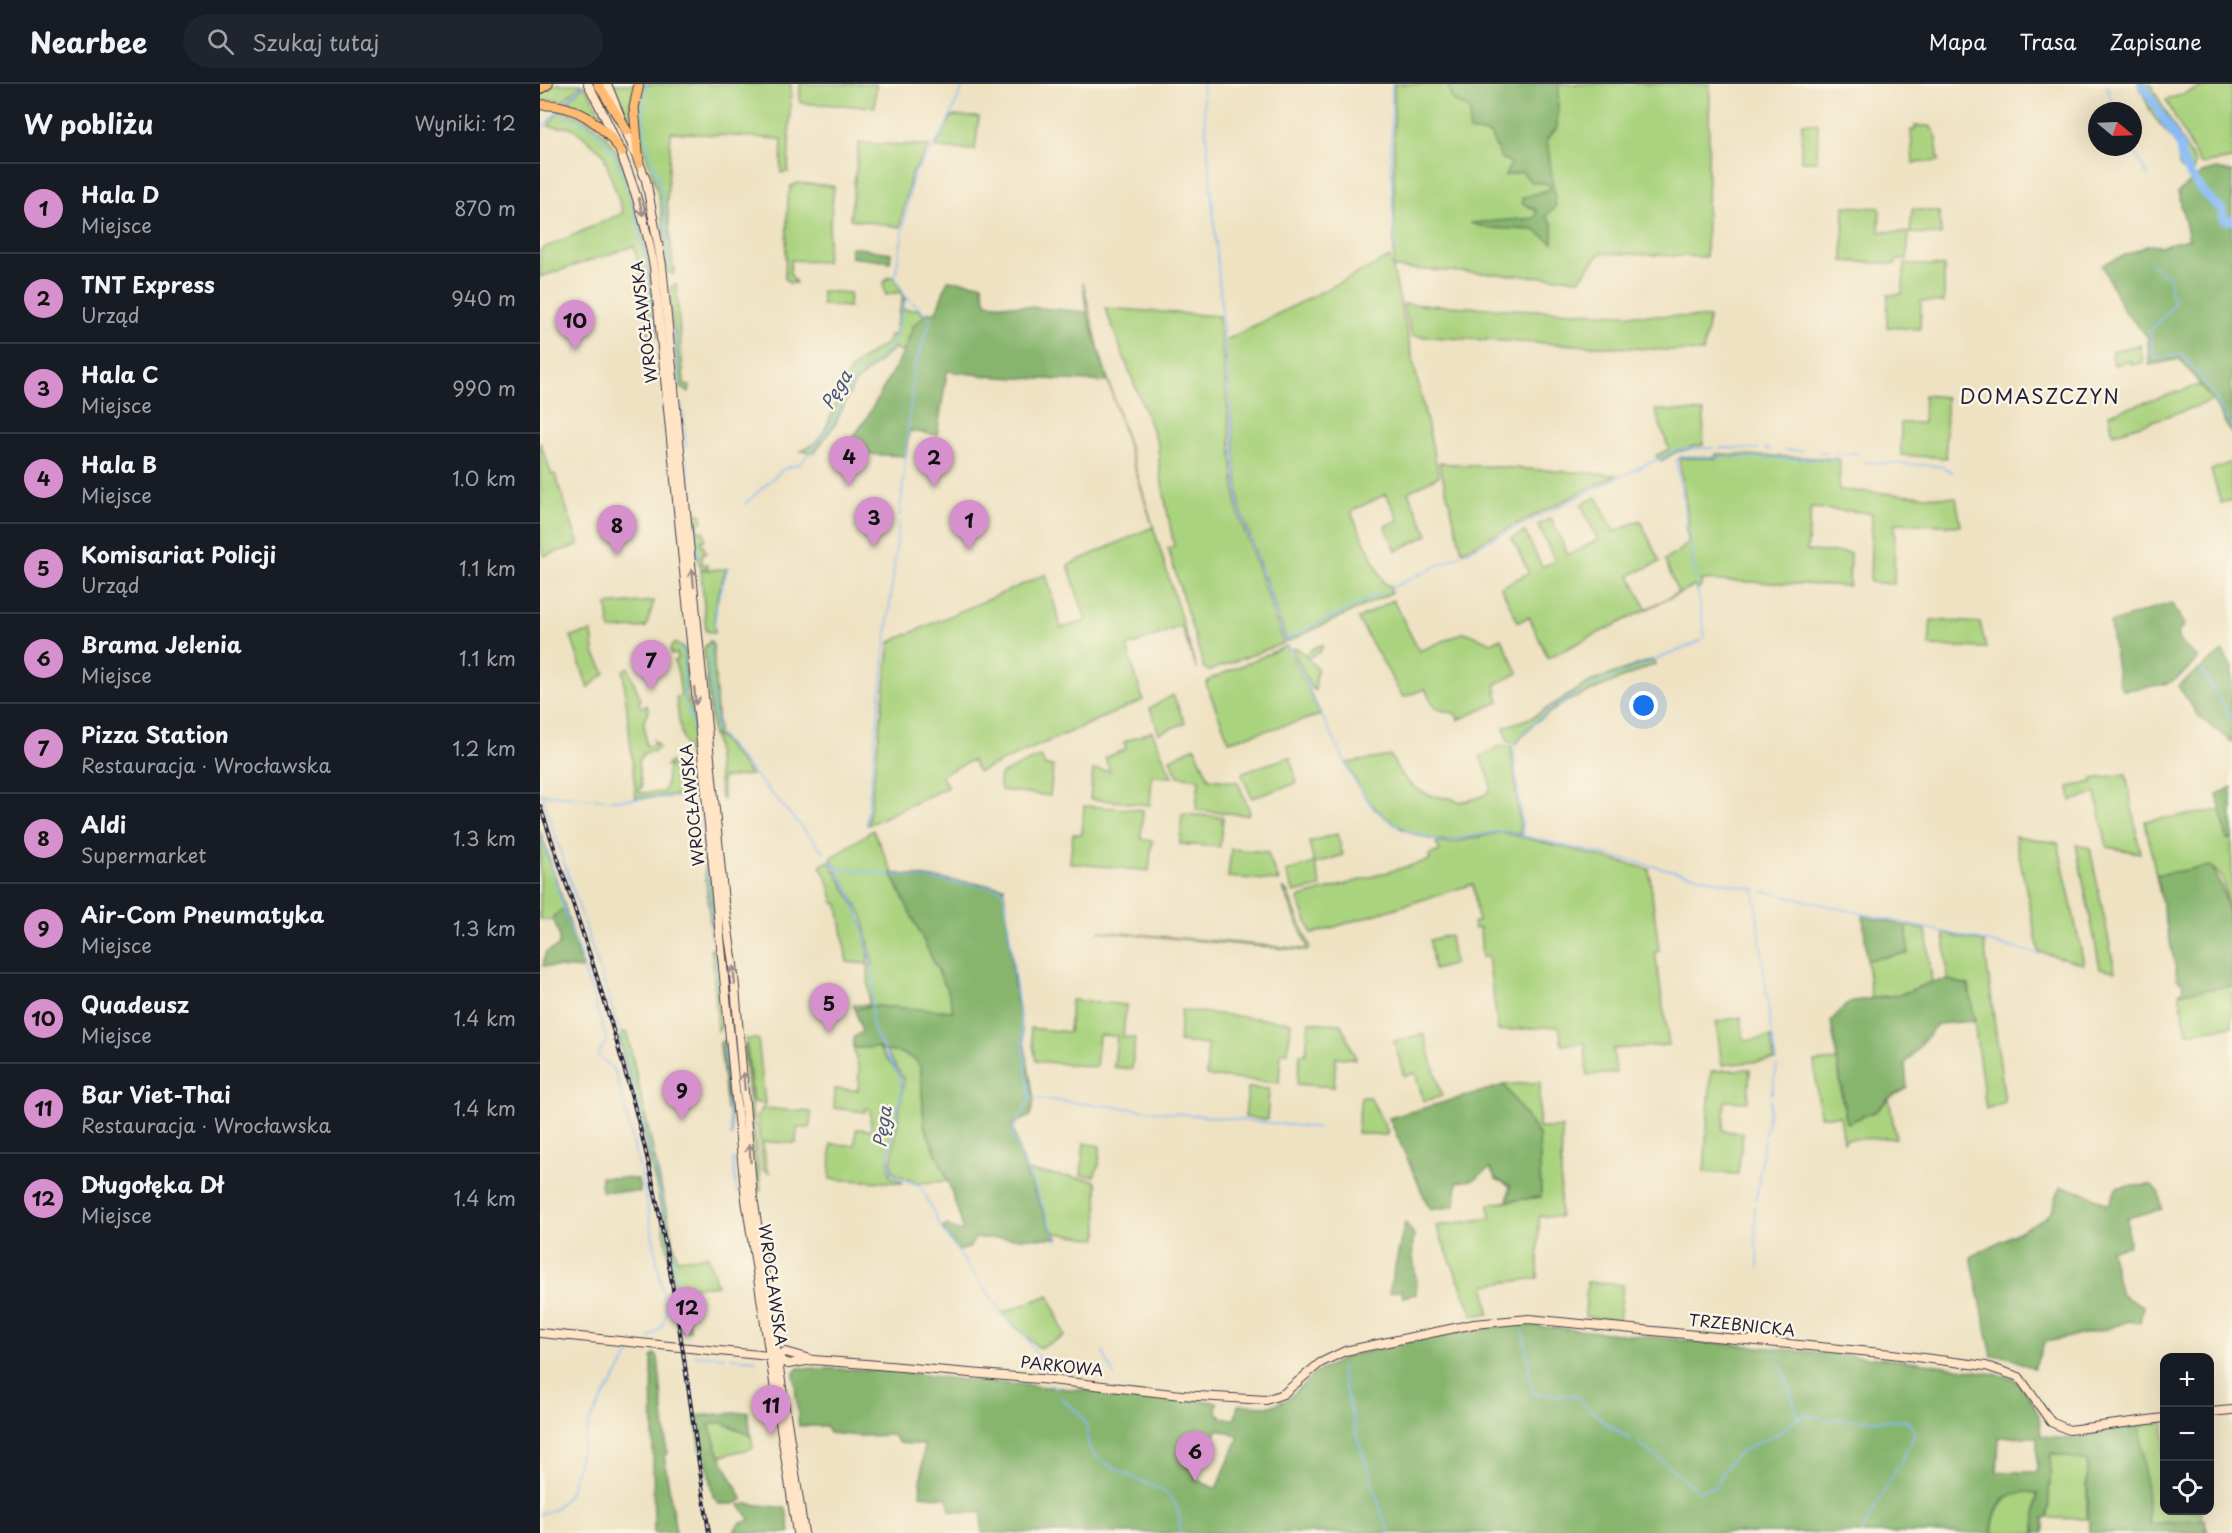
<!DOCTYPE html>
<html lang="pl">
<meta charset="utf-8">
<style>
:root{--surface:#171b24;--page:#20242c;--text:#f1f3f6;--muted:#9ea1a6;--line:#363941;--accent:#d690ce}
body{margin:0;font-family:"Playpen Sans",sans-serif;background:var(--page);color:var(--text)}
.controls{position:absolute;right:18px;bottom:18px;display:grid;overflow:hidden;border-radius:12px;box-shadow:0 6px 24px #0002}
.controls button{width:54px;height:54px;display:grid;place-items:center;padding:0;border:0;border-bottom:2px solid var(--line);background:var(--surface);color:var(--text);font:30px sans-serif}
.compass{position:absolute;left:1548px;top:18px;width:54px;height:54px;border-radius:50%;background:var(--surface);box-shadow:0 6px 24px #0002;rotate:109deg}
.you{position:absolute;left:1104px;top:622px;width:21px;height:21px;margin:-15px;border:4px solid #fff;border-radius:50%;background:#1a73e8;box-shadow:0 0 0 9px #1a73e833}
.badge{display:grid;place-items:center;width:39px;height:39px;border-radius:50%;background:var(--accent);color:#111;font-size:20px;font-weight:700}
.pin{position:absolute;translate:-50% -50px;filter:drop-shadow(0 2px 3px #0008)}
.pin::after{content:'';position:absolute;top:32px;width:21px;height:18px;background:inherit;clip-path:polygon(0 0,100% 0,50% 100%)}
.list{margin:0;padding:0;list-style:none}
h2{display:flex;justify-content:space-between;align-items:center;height:78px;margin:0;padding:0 24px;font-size:26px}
h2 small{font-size:20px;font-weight:400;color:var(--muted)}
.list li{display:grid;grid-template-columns:39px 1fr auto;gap:18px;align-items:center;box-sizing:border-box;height:90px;padding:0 24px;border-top:2px solid var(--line)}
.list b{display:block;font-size:22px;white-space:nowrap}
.list p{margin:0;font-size:20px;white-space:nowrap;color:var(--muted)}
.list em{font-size:20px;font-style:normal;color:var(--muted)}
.icon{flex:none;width:33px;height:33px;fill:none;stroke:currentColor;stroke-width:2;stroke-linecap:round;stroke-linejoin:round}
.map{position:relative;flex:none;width:1692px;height:1449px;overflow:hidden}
header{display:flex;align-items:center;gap:36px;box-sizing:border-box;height:84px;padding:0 30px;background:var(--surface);border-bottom:2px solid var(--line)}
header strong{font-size:28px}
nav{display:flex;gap:33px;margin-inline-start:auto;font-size:21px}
.search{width:420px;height:54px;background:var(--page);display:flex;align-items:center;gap:15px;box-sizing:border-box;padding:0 21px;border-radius:33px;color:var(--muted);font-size:22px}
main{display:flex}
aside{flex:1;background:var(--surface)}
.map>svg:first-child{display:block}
.green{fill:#aad37f;stroke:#667a5d;stroke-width:1.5}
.forest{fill:#87b56e;stroke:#546c54;stroke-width:1.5;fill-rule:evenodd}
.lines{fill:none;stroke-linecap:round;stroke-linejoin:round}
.stream{stroke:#88baf5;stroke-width:1.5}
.river{stroke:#88baf5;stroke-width:9}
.secondary-casing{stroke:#413f4f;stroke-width:10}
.primary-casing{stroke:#413f4f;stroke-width:11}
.secondary{stroke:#ffe4c6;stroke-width:8}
.primary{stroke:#ffbb71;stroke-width:9}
.rail-casing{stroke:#22223b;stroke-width:4}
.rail{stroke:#fcf5e5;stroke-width:1.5;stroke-dasharray:4.5;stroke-linecap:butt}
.oneway{stroke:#9c8d87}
.labels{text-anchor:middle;stroke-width:5;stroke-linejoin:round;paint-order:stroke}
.street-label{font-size:16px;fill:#22223b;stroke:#fcf5e5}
.water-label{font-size:18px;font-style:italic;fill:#46577c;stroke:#fcf5e5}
.quarter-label{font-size:20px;letter-spacing:1.5px;fill:#22223b;stroke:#fcf5e5}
</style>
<header>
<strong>Nearbee</strong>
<div class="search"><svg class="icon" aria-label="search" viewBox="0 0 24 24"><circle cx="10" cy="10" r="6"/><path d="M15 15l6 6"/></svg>Szukaj tutaj</div>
<nav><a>Mapa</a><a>Trasa</a><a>Zapisane</a></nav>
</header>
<main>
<aside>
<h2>W pobliżu<small>Wyniki: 12</small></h2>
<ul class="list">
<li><span class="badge">1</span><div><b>Hala D</b><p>Miejsce</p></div><em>870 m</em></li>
<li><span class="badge">2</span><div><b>TNT Express</b><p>Urząd</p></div><em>940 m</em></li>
<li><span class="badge">3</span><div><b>Hala C</b><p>Miejsce</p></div><em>990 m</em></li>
<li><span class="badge">4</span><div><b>Hala B</b><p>Miejsce</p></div><em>1.0 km</em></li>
<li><span class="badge">5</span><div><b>Komisariat Policji</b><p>Urząd</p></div><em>1.1 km</em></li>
<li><span class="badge">6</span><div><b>Brama Jelenia</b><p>Miejsce</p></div><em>1.1 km</em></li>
<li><span class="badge">7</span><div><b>Pizza Station</b><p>Restauracja · Wrocławska</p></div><em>1.2 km</em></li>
<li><span class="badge">8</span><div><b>Aldi</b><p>Supermarket</p></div><em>1.3 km</em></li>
<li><span class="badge">9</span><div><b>Air-Com Pneumatyka</b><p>Miejsce</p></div><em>1.3 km</em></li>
<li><span class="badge">10</span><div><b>Quadeusz</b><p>Miejsce</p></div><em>1.4 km</em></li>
<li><span class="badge">11</span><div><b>Bar Viet-Thai</b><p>Restauracja · Wrocławska</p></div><em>1.4 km</em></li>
<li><span class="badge">12</span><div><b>Długołęka Dł</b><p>Miejsce</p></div><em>1.4 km</em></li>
</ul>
</aside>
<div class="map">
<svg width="1692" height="1449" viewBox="0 0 1692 1449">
<rect width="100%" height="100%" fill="#fcf5e5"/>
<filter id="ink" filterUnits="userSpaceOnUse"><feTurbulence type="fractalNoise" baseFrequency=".0167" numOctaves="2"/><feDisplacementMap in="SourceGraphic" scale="12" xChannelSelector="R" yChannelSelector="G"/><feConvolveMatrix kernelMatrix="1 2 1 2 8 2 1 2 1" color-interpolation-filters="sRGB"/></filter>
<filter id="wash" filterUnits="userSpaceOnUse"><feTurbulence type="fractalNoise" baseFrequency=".008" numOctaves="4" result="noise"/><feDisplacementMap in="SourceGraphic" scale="24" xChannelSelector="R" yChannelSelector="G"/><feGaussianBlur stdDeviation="1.35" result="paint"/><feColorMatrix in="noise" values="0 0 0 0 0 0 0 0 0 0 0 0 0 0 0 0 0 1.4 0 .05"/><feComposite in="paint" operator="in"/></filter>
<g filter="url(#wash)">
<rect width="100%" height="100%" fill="#eee2c2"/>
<path class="green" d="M15 0H43L21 18 17 15 0 17V10Z
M71 0H95L90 21 91 40Z
M103 0H251L248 88 241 89 242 55 131 48 127 117 133 184H136L133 190 127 187C125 164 124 141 120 118 111 78 89 41 103 0Z
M260 0H336L335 23 260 19Z
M854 0H1170L1166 173 1060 169 1040 195 854 184Z
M1598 0H1610L1655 79 1653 88 1647 91 1639 82 1637 61 1612 30Z
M1671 0H1692V75L1660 80 1626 16Z
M44 2 48 7 69 45 28 17Z
M19 26C30 28 47 36 57 43 97 74 113 201 118 251L109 254 104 203 94 162 0 193V166L83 129 63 69 33 44 8 42Z
M412 32 439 33 435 66 395 64Z
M1262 39H1278L1277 77H1261Z
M1375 42H1390L1395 49 1399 77 1373 79 1371 46H1375Z
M319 59 390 62 371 91 360 143 310 135Z
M258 99 294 102 286 178 251 176 250 190 256 199H249L245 194 248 113 251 102Z
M1304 122 1340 124 1339 147 1369 149 1367 176H1357L1356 180 1303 177Z
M1372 125 1399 128 1401 151 1370 149Z
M850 173 899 392 868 408 888 451 856 467 845 442 859 436 846 410 813 426 812 431 844 499 850 502 851 509 747 558 700 424 684 257Z
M1365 180 1404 182V218L1381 217 1380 245 1347 243 1348 211 1362 210Z
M349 193H354L365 213 363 226 378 225 386 233 374 241 363 269 354 264 314 300 295 340 275 368 260 367C292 358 293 315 308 290 315 278 336 267 348 258L350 251H354L363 213 360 208 346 211 343 199Z
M543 199 559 266 657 586 641 542 587 563 603 616 438 688 432 676 401 691 408 703 328 741 350 558 506 490 521 544 546 537 528 481 613 443 547 228Z
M136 200 144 301 150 302 149 308 140 303 130 215 131 203Z
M282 207 310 209 309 223 282 221Z
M863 220 1169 234 1163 268 872 252Z
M565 224 679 232 697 425 744 559 669 587 664 584 628 464 634 462 620 390 618 361Z
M1600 261 1603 279 1591 281 1590 277 1574 281 1571 267Z
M1659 301 1673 317 1573 350 1569 330Z
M1384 311 1406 313V374L1361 371V339H1383Z
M1115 326 1164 328 1163 361 1150 363V365L1136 368 1121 377 1116 372 1129 365Z
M0 358 12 391 15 390 39 461 4 472 0 460Z
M1176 370 1300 375 1299 406 1416 414 1421 442 1355 439 1354 500 1330 498 1332 429 1271 424 1267 467 1310 469 1309 502 1161 496V503L1156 506 1154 502 1008 574 989 533 978 538 961 503 989 489 972 454 985 448 1002 483 1015 477 998 441 1011 434 1028 471 1058 456 1041 420 1057 413 1074 448 1100 436 1120 478 1090 491 1106 525 1138 509 1125 476 1141 466 1149 457 1145 442 1149 440 1139 374H1177Z
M1692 378V416L1681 419 1671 386Z
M899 379 1077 391 922 467Z
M157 430H161L163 437 158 439 159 448 164 447 165 456 161 457 166 469 162 470V480H167L168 484 161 485 154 464 152 436Z
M186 485C179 506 172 530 175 549L166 547 161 486Z
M853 516 879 567 925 548 952 559 961 554 978 589 955 601 959 618 918 636 916 630 895 624 885 605 863 613 818 535Z
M114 517 106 543 70 546 67 521Z
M1391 536 1440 539 1446 564 1389 562Z
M52 548 54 569 65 589 48 604 31 552Z
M170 557 173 561 178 649 173 653 164 564Z
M134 559 143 563 146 568 147 615 153 628 161 690C142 668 139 641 136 613L141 612 138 588 134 577 137 576V570H131L130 565Z
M783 561 780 568 767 574 777 584 775 606 771 604 752 565 757 564 765 571 777 562Z
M747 562 781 631 689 657 666 600 670 595Z
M1112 576 1115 580 1025 618 993 640 976 660 967 657 964 643 993 633 1050 598Z
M88 583 101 616 98 619 103 624 106 621 109 625 104 637 106 662 114 661 113 656 119 663 116 667 104 669 98 678 102 703 99 704 100 709 123 708C130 699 123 690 130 682H126L130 678 155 692V710L96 714 83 587Z
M633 611 645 639 619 649 610 624Z
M612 647 632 693 612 692 610 721 550 715 553 686 570 687 565 674 586 665 584 658Z
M179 652 211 691 182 694 183 715H181L175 654Z
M961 661 971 662 981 750C953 744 940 753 913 756 882 760 846 739 827 715 819 705 813 691 806 679L851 672C861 694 875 710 900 713 908 714 912 713 918 718 957 712 956 705 940 673Z
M655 663 669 695 698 698 710 728 707 731 656 726 659 695 638 692 630 675Z
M501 672 505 682H513L510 712 461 706 459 694 461 690Z
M750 673 757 699 712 714 702 691 703 688Z
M1586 690 1600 769 1567 763 1556 709 1531 717 1529 703 1553 698V695Z
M544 722 603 726 601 755 612 757 609 787 530 779 533 750H542Z
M1682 726 1687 755H1692V843L1683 794 1671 782 1616 791 1605 737Z
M642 730 683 733 680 763 640 760Z
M333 746 409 910 414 927 333 922 315 925 313 921H329L328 882 333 881 323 833 291 774Z
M0 747 26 826 13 832 14 836 0 835Z
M962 748 1109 785 1119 867 1115 868 1129 961 1073 965 1076 989 1047 991 1045 959 1022 961 1019 942 958 947 948 872 942 873 940 844 935 845 933 839 938 837 933 800 772 850 758 815 761 813 890 776 889 771 900 767 896 759H912Z
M797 750 803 771 775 780 781 803 754 809 746 788 774 779 769 758Z
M1475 752 1518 759 1544 880 1499 868Z
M1536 761 1550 764 1575 887 1560 884Z
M691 765 727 768 739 797 688 793Z
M289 777C308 809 330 841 328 880L307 878 298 820 294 819 288 796 280 782Z
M164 778 170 783 176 850 172 854Z
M743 804 747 808 768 858 770 864 767 867 558 847 765 865 767 862Z
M1367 842 1386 846 1392 898 1359 911 1331 913 1327 876 1368 869Z
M1404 850 1444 858 1465 1018 1446 1025 1429 901 1408 896Z
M910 851 914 880 894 886 890 856Z
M174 864 178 868 184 939 178 947 172 866H169Z
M1692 902V942L1647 949 1639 909Z
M531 916 586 921 583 953 595 954 592 985 574 983 577 952 559 951 556 983 496 977 490 944 529 948Z
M641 926 751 938 748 968H741L739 999 666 992 668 961 639 958Z
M1201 933 1204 957 1231 953 1234 976 1182 981 1176 938Z
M769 938 801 940 816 975 796 973 794 1003 757 1000 760 970H766Z
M82 948 87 949 137 1175 168 1172 177 1201 143 1204 150 1246 142 1247 117 1105 79 955Z
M884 950 902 1012 884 1017 875 989 864 992 854 957Z
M206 955H218L225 1020 213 1018Z
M184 956 186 957 181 959V962L187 961 192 1053 182 965 187 1027 180 959Z
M203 959 205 961 221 1107H218L215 1093Z
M313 962 317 964 338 963C344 973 356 984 360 994 369 1017 340 1063 351 1093L363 1099 290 1095 291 1060 315 1061 316 1045 331 1046 330 1025 326 1024 325 1028 294 1024 295 1005 318 1006 319 986Z
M345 966 362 969 376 976 381 985 384 1041 408 1097 378 1099 353 1089 351 1078 364 996Z
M1298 976 1302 1016 1307 1039 1336 1027 1349 1015 1356 1054 1307 1055 1304 1058 1300 1032H1280L1274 978Z
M1210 985 1208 1018 1185 1017 1183 1047 1203 1049 1198 1090 1164 1088 1171 987Z
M1000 998 999 1044H1022L1020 1133 999 1132 998 1194 945 1201 949 1230 933 1231 896 1142 950 1134 949 1120 1001 1113 999 1051 964 1001Z
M708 1004 729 1005 727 1036 705 1033Z
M821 1013H830L848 1048 846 1051 817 1049Z
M223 1024 271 1028 270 1044H257L256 1059 223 1058 227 1086 230 1089 223 1086 217 1032Z
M544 1059 560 1062 559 1081 554 1092 541 1091Z
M485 1087 554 1096 557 1101 558 1155 517 1149 511 1145Z
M1047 1198 1083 1201 1079 1236 1045 1233Z
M509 1211 525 1252 499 1264C487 1251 473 1243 462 1229Z
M182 1338 211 1352 213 1364 180 1372 168 1341Z
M1624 1338V1426L1662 1427 1661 1436 1609 1440 1600 1341Z
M1511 1369 1547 1377V1435L1508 1434Z
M1478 1407 1497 1409 1495 1449H1452C1453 1429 1461 1416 1478 1407Z"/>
<path class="forest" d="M907 0H1019L1017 44 1007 55 1016 123 1006 132 1013 140V159L994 146 948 144 930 139 995 134 997 127 982 119V114L1010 105 1009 100 991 98 982 88 965 92 971 79 961 74 950 50 929 47 930 26 912 16Z
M1676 85 1692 88V351L1673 317 1640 275 1609 281 1608 253 1584 227 1562 181 1609 161 1620 162 1649 155 1638 108 1662 89Z
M311 163 351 169 350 178 311 173Z
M408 196 442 200 446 219 547 228 568 298 458 293 407 287 397 351 369 347 366 372 302 369 326 335 363 269 374 241 389 228H396Z
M1631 519 1645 540 1637 550 1643 561 1658 574C1633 605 1621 601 1583 606L1579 599 1570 539Z
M1683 567 1692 584V658L1660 634 1638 602Z
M1692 703V755H1687L1677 711Z
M1671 782C1692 810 1692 864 1692 902L1639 909 1644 906 1642 898 1638 896 1616 791Z
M351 789 464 803 474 899 494 1016 490 1032 472 1041 485 1087 511 1145 518 1154H435L429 1164 418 1167 402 1144 408 1141 417 1147H424L408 1097 384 1041 381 985 376 976 362 969 340 966 338 963 317 964 313 962V954L322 948 315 925 333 922 413 927 409 910Z
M21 826H26L42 885 3 882 5 869 19 862V851L13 833Z
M1323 832 1367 842 1368 869 1327 876Z
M1408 896 1428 901 1435 937 1397 940 1365 980 1367 1004 1349 1014 1336 1027 1307 1039 1291 937 1306 920 1313 917 1359 911 1392 898Z
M964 1001 999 1051 1001 1113 967 1117 970 1102 956 1095 950 1084 933 1096 917 1098 915 1122 890 1126 849 1034Z
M61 1093 98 1095 100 1108 61 1107Z
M1612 1101 1619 1109 1622 1125 1587 1134 1589 1162 1570 1166 1581 1211 1603 1222 1600 1239 1589 1237 1564 1246 1505 1258 1494 1284C1478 1280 1472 1270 1452 1272L1431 1173 1506 1133 1512 1127 1520 1103 1541 1107 1569 1121 1577 1103Z
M865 1138 874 1151C869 1170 878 1190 876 1210L863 1213 861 1206 849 1209Z
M973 1240 1379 1278 1443 1288 1473 1294 1487 1308 1499 1332 1501 1352 1532 1355 1600 1340 1609 1440 1664 1435 1668 1449H1549L1547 1377 1511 1369 1508 1434H1504V1449H1495L1497 1409C1466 1405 1454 1418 1452 1449H442V1429L410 1427 408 1414 380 1411 384 1361 359 1359 353 1351 320 1352 289 1349 285 1342H259L254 1289 258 1284 344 1286 416 1295 677 1318 676 1328 683 1334 695 1335 698 1321 731 1322 748 1315 774 1290 808 1272 905 1250ZM678 1345 699 1353 676 1405 655 1395ZM1459 1353H1497V1388H1457Z
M115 1270 118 1273 127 1369 124 1372 136 1449H114L112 1273Z
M208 1328 211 1352 182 1338 169 1341 180 1372 203 1416 193 1420H179L173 1412 166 1375 161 1370 155 1332Z
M210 1420 246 1424 250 1449H193L199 1440 211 1436 199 1421Z"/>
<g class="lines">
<path class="stream" d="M108 0C94 39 115 76 123 113 127 136 128 160 129 183
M662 0 699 424 746 558
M852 0 851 78 855 167
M1567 0 1574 27
M24 19 45 0
M16 28C34 36 50 38 63 55 94 91 111 202 116 250
M0 29 4 28
M0 47 15 29
M1592 63 1609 94
M363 145 373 91 403 49 424 0
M1610 180 1630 194V207L1635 219C1634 222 1613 243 1609 248L1613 272 1619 274 1642 270 1671 307 1692 343
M135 244 140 302
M142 321 146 363
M1180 364 1219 365
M1225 365 1230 366
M1246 366 1263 367
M1279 368H1287
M1294 369H1319
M147 373 152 419
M1324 378 1400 382 1413 388
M1143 415 1136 377 1142 372 1301 376
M1143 419 1147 439
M205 420 242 386 261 379 273 365 294 335 316 292 352 263 366 214 355 193 363 148
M360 432 374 283 391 237 383 227 367 214
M154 438 159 474
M1148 443 1165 553
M923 469 1138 365 1173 364
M847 506 920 471
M179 513 188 483
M174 544 177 518
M745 556 841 509
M170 561V592L177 648
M747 561 814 696 834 725 861 745 902 758 962 747 1217 806
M139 563 144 568V617L152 637 157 682
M1661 585 1692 635
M180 652 284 768
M975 659C1017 603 1101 586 1162 556
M973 662 983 751
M157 701 165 769
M0 710 73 716 158 712
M5 711 3 715 79 945
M326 740 359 438
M0 751 67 956 59 969V973
M290 775C316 813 327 848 333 893 336 909 328 928 333 943 336 956 362 993 362 999 363 1025 344 1060 350 1084 353 1096 370 1098 380 1101L403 1147 468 1237 486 1252 509 1293
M166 780 173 850
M297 784 459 804 464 807 490 1014 472 1049 518 1159
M1214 806 1231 945
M1223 807 1500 870
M175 868 182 939
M80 949 116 1087 146 1237
M1232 949 1236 977
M184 962 189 1027
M62 975 72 983 76 990 105 1107 126 1229 123 1241 110 1254
M1231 1011 1237 982
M490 1014 779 1044
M190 1031 191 1053
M1225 1051 1231 1016
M193 1075 197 1109
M1216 1116 1224 1057
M1215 1122 1216 1164
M1217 1167 1219 1184
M983 1247 993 1310 1035 1312 1065 1339 1091 1356
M158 1258 184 1262
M188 1262 191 1263
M195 1263 209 1264
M1237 1265V1263
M563 1268 574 1292
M155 1271 185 1273
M1238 1271 1258 1332
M191 1274 217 1276
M800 1284 817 1352 844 1436
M511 1301 516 1306
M521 1313C527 1321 541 1328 545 1338 552 1357 540 1359 561 1377 572 1382 583 1389 595 1394 624 1407 643 1411 639 1449
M1098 1358 1158 1407 1177 1402C1196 1350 1225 1369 1258 1333L1274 1332 1285 1335 1368 1337 1375 1348 1373 1355 1321 1449
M0 1430 15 1425 30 1408 49 1338 91 1268
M846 1440 850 1449"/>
<path class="river" d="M1602 0 1641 63C1636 77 1667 117 1681 124L1685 136 1692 137"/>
</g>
</g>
<g filter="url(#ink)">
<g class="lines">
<defs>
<path id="secondary" d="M48 0C80 59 102 117 114 183L206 1116 257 1449
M67 0 106 96 122 181 184 818 193 880 213 1113 264 1449
M0 1249 219 1271 236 1273 248 1280 273 1276 326 1280 511 1296 641 1311 726 1316 743 1310 780 1279 805 1267 934 1240 989 1235 1352 1270 1446 1282 1479 1293 1511 1338 1529 1346 1624 1334
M236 1273 245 1268 270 1275
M1670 1328 1692 1326"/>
<path id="primary" d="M58 0 87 47
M99 0 94 24 99 79
M0 5 8 0
M0 21C36 19 62 40 82 68"/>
</defs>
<use href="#secondary" class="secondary-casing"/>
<use href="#primary" class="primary-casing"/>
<use href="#secondary" class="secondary"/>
<use href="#primary" class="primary"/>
<defs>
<path id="rail" d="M0 722C41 842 82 962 110 1086 137 1206 151 1328 169 1449"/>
</defs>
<use href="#rail" class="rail-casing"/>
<use href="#rail" class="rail"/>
</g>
<defs><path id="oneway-shaft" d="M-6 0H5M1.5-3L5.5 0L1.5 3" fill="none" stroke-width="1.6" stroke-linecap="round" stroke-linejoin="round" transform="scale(1.5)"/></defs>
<g class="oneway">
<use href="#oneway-shaft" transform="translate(101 123) rotate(76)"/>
<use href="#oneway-shaft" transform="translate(153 494) rotate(-96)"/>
<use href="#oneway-shaft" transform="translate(155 612) rotate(85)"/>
<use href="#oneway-shaft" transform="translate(194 891) rotate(-95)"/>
<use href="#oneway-shaft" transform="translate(204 997) rotate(-95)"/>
<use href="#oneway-shaft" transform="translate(210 1069) rotate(-94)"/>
</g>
</g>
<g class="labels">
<g class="street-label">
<text transform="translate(104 238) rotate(-97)" y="6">WROCŁAWSKA</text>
<text transform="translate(152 721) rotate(-96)" y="6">WROCŁAWSKA</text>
<text transform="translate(233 1201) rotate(82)" y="6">WROCŁAWSKA</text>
<text transform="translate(1202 1241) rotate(6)" y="6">TRZEBNICKA</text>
<text transform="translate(522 1282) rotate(6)" y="6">PARKOWA</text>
</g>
<g class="water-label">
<text transform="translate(297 306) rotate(-59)" y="6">Pęga</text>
<text transform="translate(343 1043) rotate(-82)" y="6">Pęga</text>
</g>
<g class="quarter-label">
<text x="1500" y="320">DOMASZCZYN</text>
</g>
</g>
</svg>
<div class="controls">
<button>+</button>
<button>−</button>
<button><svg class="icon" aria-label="locate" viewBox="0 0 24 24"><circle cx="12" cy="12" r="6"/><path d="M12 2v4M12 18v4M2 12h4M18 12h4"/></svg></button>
</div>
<svg class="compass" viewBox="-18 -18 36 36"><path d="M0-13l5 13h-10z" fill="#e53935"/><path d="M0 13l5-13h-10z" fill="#9ea1a6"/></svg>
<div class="you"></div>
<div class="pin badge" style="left:429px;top:466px">1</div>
<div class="pin badge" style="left:394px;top:403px">2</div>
<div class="pin badge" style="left:334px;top:463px">3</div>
<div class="pin badge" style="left:309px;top:402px">4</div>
<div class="pin badge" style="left:289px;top:949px">5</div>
<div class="pin badge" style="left:655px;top:1397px">6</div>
<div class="pin badge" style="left:111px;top:606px">7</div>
<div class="pin badge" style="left:77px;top:471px">8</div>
<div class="pin badge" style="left:142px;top:1036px">9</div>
<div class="pin badge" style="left:35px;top:266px">10</div>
<div class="pin badge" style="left:231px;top:1351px">11</div>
<div class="pin badge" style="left:147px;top:1253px">12</div>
</div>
</main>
